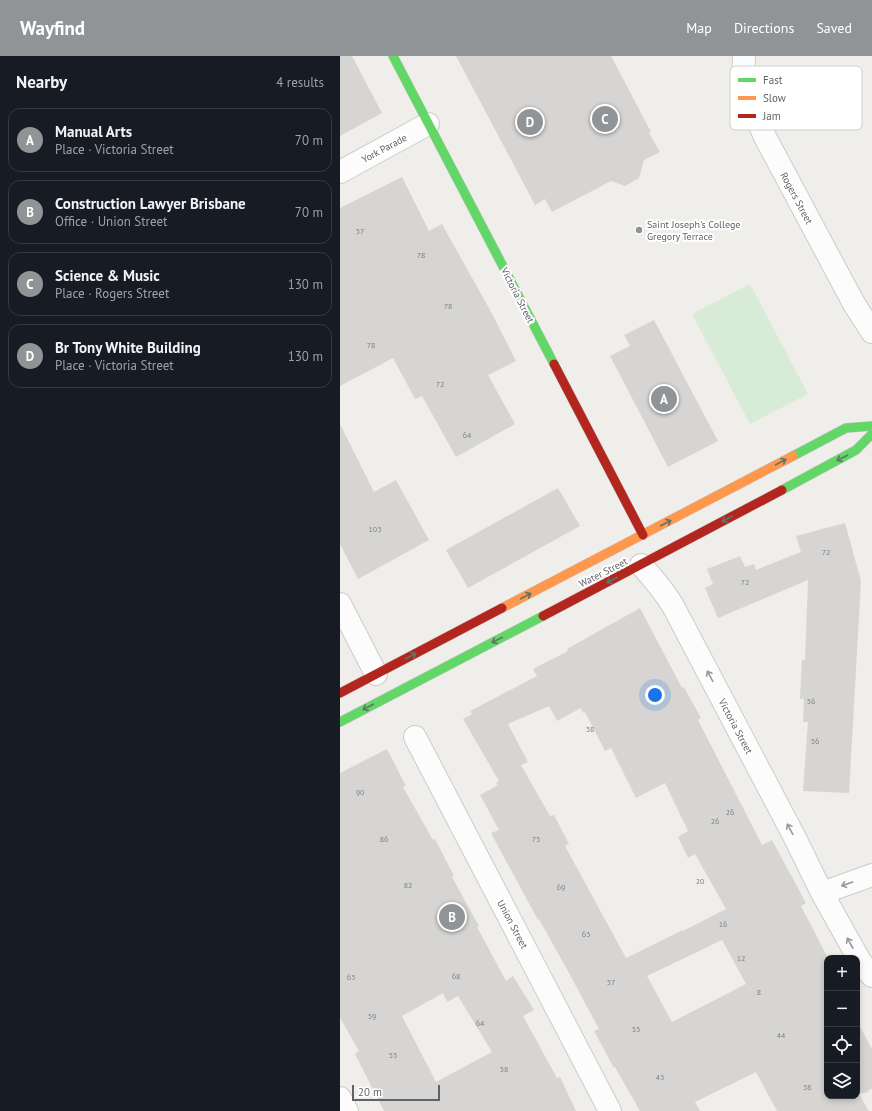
<!DOCTYPE html>
<meta charset="utf-8">
<style>
:root{--surface:#171b24;--page:#242831;--text:#f1f3f6;--muted:#9ea1a6;--line:#363941;--accent:#919496}
body{margin:0;font-family:"PT Sans",sans-serif;background:var(--page);color:var(--text)}
.controls{position:absolute;right:12px;bottom:12px;display:grid;overflow:hidden;border-radius:8px;box-shadow:0 2px 6px #0003}
.controls button{width:36px;height:36px;display:grid;place-items:center;padding:0;border:0;border-bottom:1px solid var(--line);background:var(--surface);color:var(--text);font:20px sans-serif}
.scale{position:absolute;left:12px;bottom:10px;width:88px;box-sizing:border-box;padding-left:4px;border:2px solid #5f6368;border-top:0;font-size:11px;line-height:14px;white-space:nowrap;color:#5f6368;-webkit-text-stroke:3px #fff;paint-order:stroke}
.you{position:absolute;left:315px;top:639px;width:14px;height:14px;margin:-10px;border:3px solid #fff;border-radius:50%;background:#1a73e8;box-shadow:0 0 0 6px #1a73e833}
.badge{display:grid;place-items:center;width:26px;height:26px;border-radius:50%;background:var(--accent);color:#fff;font-size:13px;font-weight:700}
.pin{position:absolute;translate:-50% -50%;border:2px solid #fff;box-shadow:0 1px 4px #0006}
.list{margin:0;padding:0;list-style:none}
h2{display:flex;justify-content:space-between;align-items:center;height:52px;margin:0;padding:0 16px;font-size:17px}
h2 small{font-size:13px;font-weight:400;color:var(--muted)}
.list li{display:grid;grid-template-columns:26px 1fr auto;gap:12px;align-items:center;box-sizing:border-box;height:64px;margin:0 8px 8px;padding:0 8px;border:1px solid var(--line);border-radius:12px}
.list b{display:block;font-size:15px;white-space:nowrap}
.list p{margin:0;font-size:13px;white-space:nowrap;color:var(--muted)}
.list em{font-size:13px;font-style:normal;color:var(--muted)}
.icon{flex:none;width:22px;height:22px;fill:none;stroke:currentColor;stroke-width:2;stroke-linecap:round;stroke-linejoin:round}
.map{position:relative;flex:none;width:532px;height:1055px;overflow:hidden}
header{display:flex;align-items:center;gap:24px;box-sizing:border-box;height:56px;padding:0 20px;background:var(--accent);color:#fff}
header strong{font-size:19px}
nav{display:flex;gap:22px;margin-inline-start:auto;font-size:14px}
main{display:flex}
aside{flex:1;background:var(--surface)}
.map>svg:first-child{display:block}
.pitch{fill:#d8ebd6}
.building{fill:#d6d5d3;fill-rule:evenodd}
.lines{fill:none;stroke-linecap:round;stroke-linejoin:round}
.street-casing{stroke:#cbcccc;stroke-width:24}
.fast-casing{stroke:#cacacb;stroke-width:10}
.slow-casing{stroke:#cacacb;stroke-width:10}
.jam-casing{stroke:#cacacb;stroke-width:10}
.street{stroke:#fdfcfc;stroke-width:22}
.fast{stroke:#63d668;stroke-width:9}
.slow{stroke:#ff974d;stroke-width:9}
.jam{stroke:#b3261e;stroke-width:9}
.oneway{stroke:#607468}
.oneway2{stroke:#96999c}
.poi-dot{fill:#919496;stroke:#fff;stroke-width:1.5}
.labels{text-anchor:middle;stroke-width:4;stroke-linejoin:round;paint-order:stroke}
.number-label{font-size:8px;fill:#7e8184}
.street-label{font-size:10px;fill:#5f6368;stroke:#fff}
.poi-label{font-size:10px;fill:#5f6368;stroke:#fff;text-anchor:start}
.key{fill:#fff;stroke:#cfd0d2;stroke-width:1}
.key-label{font-size:11px;fill:#5f6368}
</style>
<header>
<strong>Wayfind</strong>
<nav><a>Map</a><a>Directions</a><a>Saved</a></nav>
</header>
<main>
<aside>
<h2>Nearby<small>4 results</small></h2>
<ul class="list">
<li><span class="badge">A</span><div><b>Manual Arts</b><p>Place · Victoria Street</p></div><em>70 m</em></li>
<li><span class="badge">B</span><div><b>Construction Lawyer Brisbane</b><p>Office · Union Street</p></div><em>70 m</em></li>
<li><span class="badge">C</span><div><b>Science &amp; Music</b><p>Place · Rogers Street</p></div><em>130 m</em></li>
<li><span class="badge">D</span><div><b>Br Tony White Building</b><p>Place · Victoria Street</p></div><em>130 m</em></li>
</ul>
</aside>
<div class="map">
<svg width="532" height="1055" viewBox="0 0 532 1055">
<rect width="100%" height="100%" fill="#efeeea"/>
<path class="pitch" d="M410 228 468 338 410 368 352 258Z"/>
<path class="building" d="M0 0H12L42 57 0 80Z
M116 0H271L311 76 309 77 320 96 304 104 299 122 285 130 271 125 212 156 205 143 195 149Z
M62 121 89 175 102 168 150 254 176 305 148 319 175 368 116 401 82 340 75 343 53 302 0 330V152Z
M314 264 378 385 328 411 270 300 290 290 284 279Z
M0 368 34 436 56 424 89 484 18 523 0 488Z
M218 432 240 470 128 532 106 494Z
M505 467 521 525 509 737 463 735 468 666H463L464 643H460L462 604H465L468 524 378 562 365 532 373 528 367 513 400 500 405 511 414 508 416 514 461 496 456 480Z
M300 552 342 632 344 631 361 662 358 664 422 789 432 784 466 847 461 850 488 902H484L487 908V1040H517V965L532 993V1033L528 1034 529 1036 519 1038 529 1055H437L416 1016 355 1046 360 1055H300L275 1011 274 1012 254 975 259 973 229 917 199 863 198 864 151 777 159 774 140 739 158 729 156 727 159 725 123 663 132 658 130 655 197 620 193 613 228 595 227 593ZM209 650 217 665 241 652 243 657 245 656 265 695 271 692 296 742 325 727 348 775 338 781 348 802 355 798 386 853 343 875V874L286 902 225 790 229 788 214 759 210 760 181 709 188 706 168 668ZM382 884 406 928 332 966 307 920Z
M47 693 66 730 63 731 93 784 95 783 114 820 112 821 139 870 137 871 166 925 173 920 194 954 183 960 217 1022 220 1021 236 1055H44L15 998 19 995 0 962V717ZM103 937 107 946 118 940 152 996 96 1026 62 960Z"/>
<g class="lines">
<defs>
<path id="street" d="M404 0 403 21 407 39 425 81 513 246 532 276
M0 116 88 68
M301 509C313 522 324 535 333 550L454 780 482 837 520 905 532 920
M0 548 36 618
M75 681 270 1055
M482 837 532 819
M0 1042 7 1055"/>
<path id="fast" d="M53 0 214 308
M453 400 506 372 532 370
M442 434 516 394 532 378
M0 666 203 560"/>
<path id="slow" d="M162 552 453 400"/>
<path id="jam" d="M214 308 303 479
M203 560 442 434
M0 637 162 552"/>
</defs>
<use href="#street" class="street-casing"/>
<use href="#fast" class="fast-casing"/>
<use href="#slow" class="slow-casing"/>
<use href="#jam" class="jam-casing"/>
<use href="#street" class="street"/>
<use href="#fast" class="fast"/>
<use href="#slow" class="slow"/>
<use href="#jam" class="jam"/>
</g>
<defs><path id="oneway-shaft" d="M-6 0H5M1.5-3L5.5 0L1.5 3" fill="none" stroke-width="1.6" stroke-linecap="round" stroke-linejoin="round"/></defs>
<g class="oneway">
<use href="#oneway-shaft" transform="translate(502 402) rotate(152)"/>
<use href="#oneway-shaft" transform="translate(441 406) rotate(-28)"/>
<use href="#oneway-shaft" transform="translate(387 463) rotate(152)"/>
<use href="#oneway-shaft" transform="translate(326 467) rotate(-28)"/>
<use href="#oneway-shaft" transform="translate(272 524) rotate(153)"/>
<use href="#oneway-shaft" transform="translate(186 540) rotate(-28)"/>
<use href="#oneway-shaft" transform="translate(157 584) rotate(153)"/>
<use href="#oneway-shaft" transform="translate(71 600) rotate(-28)"/>
<use href="#oneway-shaft" transform="translate(28 651) rotate(152)"/>
</g>
<g class="oneway2">
<use href="#oneway-shaft" transform="translate(370 620) rotate(-118)"/>
<use href="#oneway-shaft" transform="translate(450 773) rotate(-118)"/>
<use href="#oneway-shaft" transform="translate(507 828) rotate(161)"/>
<use href="#oneway-shaft" transform="translate(510 887) rotate(-119)"/>
</g>
<circle class="poi-dot" cx="299" cy="174" r="4"/>
<g class="labels">
<g class="number-label">
<text x="20" y="178">57</text>
<text x="81" y="202">78</text>
<text x="108" y="253">78</text>
<text x="31" y="292">78</text>
<text x="100" y="331">72</text>
<text x="127" y="382">64</text>
<text x="35" y="476">103</text>
<text x="486" y="499">72</text>
<text x="405" y="529">72</text>
<text x="471" y="648">56</text>
<text x="250" y="676">38</text>
<text x="475" y="688">56</text>
<text x="20" y="739">90</text>
<text x="390" y="759">26</text>
<text x="375" y="768">26</text>
<text x="44" y="786">86</text>
<text x="196" y="786">75</text>
<text x="360" y="828">20</text>
<text x="68" y="832">82</text>
<text x="221" y="834">69</text>
<text x="383" y="871">16</text>
<text x="246" y="881">63</text>
<text x="401" y="905">12</text>
<text x="116" y="923">68</text>
<text x="11" y="924">63</text>
<text x="271" y="929">57</text>
<text x="419" y="939">8</text>
<text x="32" y="963">59</text>
<text x="140" y="970">64</text>
<text x="296" y="976">55</text>
<text x="441" y="982">44</text>
<text x="53" y="1002">55</text>
<text x="164" y="1016">58</text>
<text x="320" y="1024">43</text>
<text x="467" y="1034">38</text>
</g>
<g class="street-label">
<text transform="translate(44 92) rotate(-28)" y="4">York Parade</text>
<text transform="translate(457 142) rotate(62)" y="4">Rogers Street</text>
<text transform="translate(178 239) rotate(63)" y="4">Victoria Street</text>
<text transform="translate(263 516) rotate(-27)" y="4">Water Street</text>
<text transform="translate(396 670) rotate(62)" y="4">Victoria Street</text>
<text transform="translate(173 868) rotate(62)" y="4">Union Street</text>
</g>
<g class="poi-label">
<text x="307" y="172">Saint Joseph's College<tspan x="307" dy="12">Gregory Terrace</tspan></text>
</g>
</g>
<rect x="390" y="10" width="132" height="64" rx="6" class="key"/>
<rect x="398" y="22" width="18" height="4" fill="#63d668"/>
<rect x="398" y="40" width="18" height="4" fill="#ff974d"/>
<rect x="398" y="58" width="18" height="4" fill="#b3261e"/>
<g class="key-label">
<text x="423" y="28">Fast</text>
<text x="423" y="46">Slow</text>
<text x="423" y="64">Jam</text>
</g>
</svg>
<div class="controls">
<button>+</button>
<button>−</button>
<button><svg class="icon" aria-label="locate" viewBox="0 0 24 24"><circle cx="12" cy="12" r="6"/><path d="M12 2v4M12 18v4M2 12h4M18 12h4"/></svg></button>
<button><svg class="icon" aria-label="layers" viewBox="0 0 24 24"><path d="M12 4l9 5-9 5-9-5zM3 14l9 5 9-5"/></svg></button>
</div>
<div class="scale">20 m</div>
<div class="you"></div>
<div class="pin badge" style="left:324px;top:343px">A</div>
<div class="pin badge" style="left:112px;top:861px">B</div>
<div class="pin badge" style="left:265px;top:63px">C</div>
<div class="pin badge" style="left:190px;top:66px">D</div>
</div>
</main>
